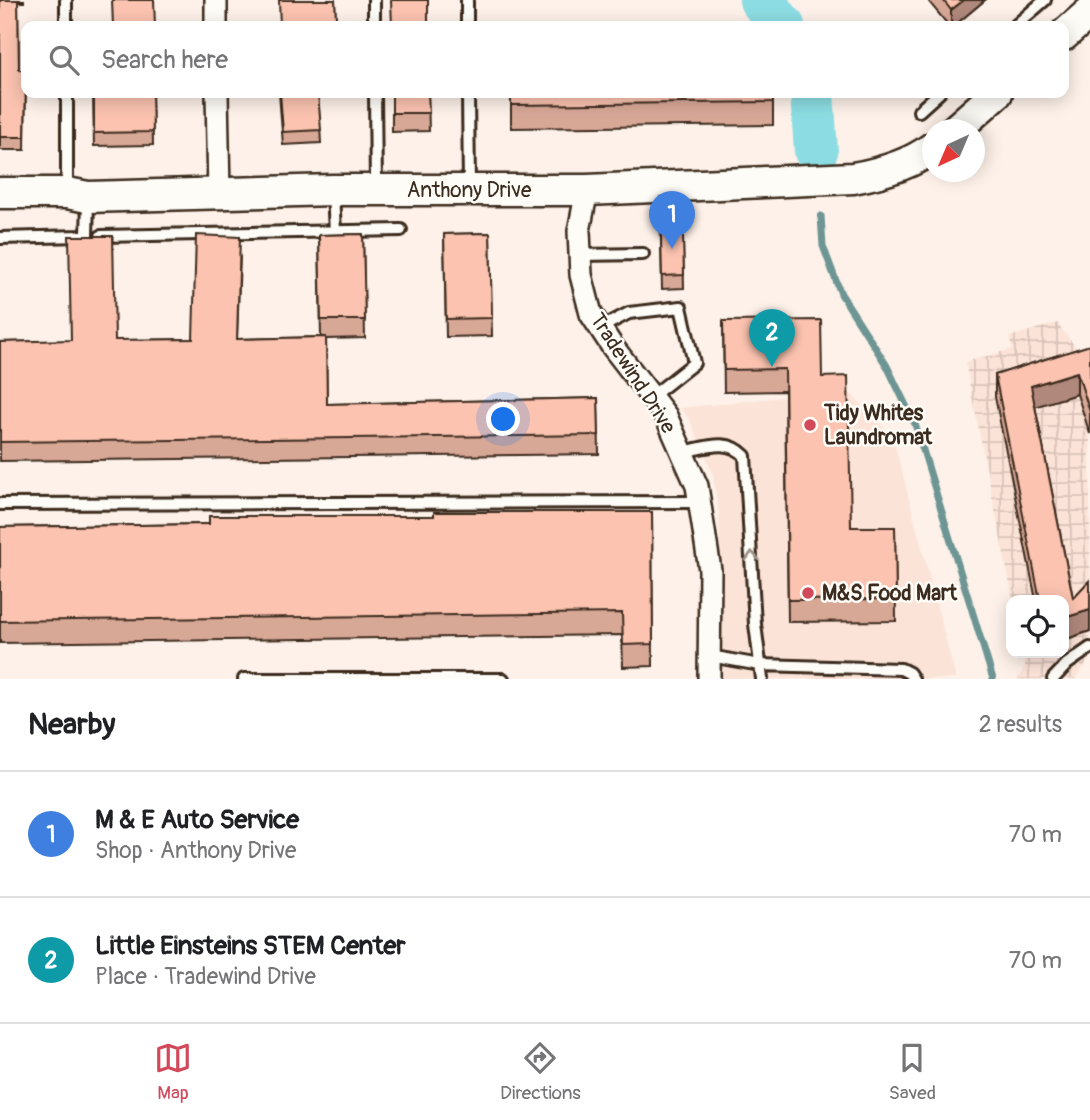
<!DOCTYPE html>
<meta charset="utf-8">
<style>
:root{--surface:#fff;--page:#f2f2f2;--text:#202124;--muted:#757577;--line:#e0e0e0;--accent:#d1495b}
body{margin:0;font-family:Pangolin,sans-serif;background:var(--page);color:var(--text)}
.controls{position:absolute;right:21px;bottom:21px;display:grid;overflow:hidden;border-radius:14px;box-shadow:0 4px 18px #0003}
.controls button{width:63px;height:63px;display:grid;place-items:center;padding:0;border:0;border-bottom:2px solid var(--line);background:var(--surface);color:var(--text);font:35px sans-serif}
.compass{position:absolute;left:922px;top:119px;width:63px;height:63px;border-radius:50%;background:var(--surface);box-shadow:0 4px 18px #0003;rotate:224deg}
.you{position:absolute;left:504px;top:420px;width:24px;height:24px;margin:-18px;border:5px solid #fff;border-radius:50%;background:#1a73e8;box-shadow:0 0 0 10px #1a73e833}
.badge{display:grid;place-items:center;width:46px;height:46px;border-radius:50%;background:var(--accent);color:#fff;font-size:23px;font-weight:700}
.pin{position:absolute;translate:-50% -58px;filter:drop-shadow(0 2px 4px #0008)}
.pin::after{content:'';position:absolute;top:37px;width:24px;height:21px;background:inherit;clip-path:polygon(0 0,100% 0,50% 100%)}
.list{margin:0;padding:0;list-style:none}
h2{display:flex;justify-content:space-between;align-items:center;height:91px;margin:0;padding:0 28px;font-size:30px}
h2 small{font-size:23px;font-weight:400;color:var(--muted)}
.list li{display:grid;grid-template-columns:46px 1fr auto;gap:21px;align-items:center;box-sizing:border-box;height:126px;padding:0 28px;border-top:2px solid var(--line)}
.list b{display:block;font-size:26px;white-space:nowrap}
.list p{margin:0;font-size:23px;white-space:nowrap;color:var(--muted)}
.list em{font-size:23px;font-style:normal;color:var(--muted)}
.icon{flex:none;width:38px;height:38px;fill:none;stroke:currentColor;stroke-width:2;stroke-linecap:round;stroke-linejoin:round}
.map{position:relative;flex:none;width:1090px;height:679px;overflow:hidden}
.search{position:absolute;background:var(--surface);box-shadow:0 4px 18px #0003;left:21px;right:21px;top:21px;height:77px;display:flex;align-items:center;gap:18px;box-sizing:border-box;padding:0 24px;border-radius:14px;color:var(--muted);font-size:26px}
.sheet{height:343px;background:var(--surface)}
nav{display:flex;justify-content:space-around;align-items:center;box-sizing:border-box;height:98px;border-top:2px solid var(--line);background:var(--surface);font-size:19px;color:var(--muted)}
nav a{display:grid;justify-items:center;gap:4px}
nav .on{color:var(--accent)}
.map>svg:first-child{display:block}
.built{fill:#fce3d8}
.industrial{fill:url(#industrial-grid)}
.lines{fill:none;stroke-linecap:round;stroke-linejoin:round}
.stream{stroke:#6c9594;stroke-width:7}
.river{stroke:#8cdde3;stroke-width:44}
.lane-casing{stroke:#3b2a1e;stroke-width:16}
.street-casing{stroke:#3b2a1e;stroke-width:26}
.secondary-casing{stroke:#3b2a1e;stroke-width:35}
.lane{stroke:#fdfcf7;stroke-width:10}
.street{stroke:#fdfcf7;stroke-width:21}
.secondary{stroke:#fdfcf7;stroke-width:30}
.wall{fill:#d8a897;stroke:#3b2a1e;stroke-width:2}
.shaded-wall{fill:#b0887b;stroke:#3b2a1e;stroke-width:2}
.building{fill:#fbc3b0;stroke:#3b2a1e;stroke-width:2}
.oneway{stroke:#9c938a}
.poi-dot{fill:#d1495b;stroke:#fdfcf7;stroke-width:2.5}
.labels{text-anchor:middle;stroke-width:5;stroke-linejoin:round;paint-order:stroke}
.street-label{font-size:21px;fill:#3b2a1e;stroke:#fdfcf7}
.poi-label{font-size:21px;font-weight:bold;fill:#3b2a1e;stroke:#fdfcf7;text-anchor:start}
</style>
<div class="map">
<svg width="1090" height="679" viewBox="0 0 1090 679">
<defs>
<pattern id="industrial-grid" width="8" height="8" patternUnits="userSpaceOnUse" patternTransform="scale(1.75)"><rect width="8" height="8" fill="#fce3d8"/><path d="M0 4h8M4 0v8" fill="none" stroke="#d9c3b9"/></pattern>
</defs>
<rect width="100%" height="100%" fill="#fdf1e9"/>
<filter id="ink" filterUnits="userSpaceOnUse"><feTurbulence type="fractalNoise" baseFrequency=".0143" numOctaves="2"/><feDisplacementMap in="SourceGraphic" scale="14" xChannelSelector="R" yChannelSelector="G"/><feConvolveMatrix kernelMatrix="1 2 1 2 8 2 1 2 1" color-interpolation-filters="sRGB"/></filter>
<g filter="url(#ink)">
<path class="built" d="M847 390 893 437 956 679H719L721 579 719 515 713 474 690 420 680 408Z"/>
<path class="industrial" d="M1057 323 1087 362 1090 361V659L1075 679H1018L1025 665 1023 653H1064V600H1013L965 362 1012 349 1009 337Z"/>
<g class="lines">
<path class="stream" d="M821 216 823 246 841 294 887 366 915 424 993 679"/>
<path class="river" d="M761 0 783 26
M812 93 816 151"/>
<defs>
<path id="lane" d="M66 0V26
M374 0V26
M467 0V26
M1015 26 1045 0
M67 93V191
M375 93 376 188
M468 93 469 187
M919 111 939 93
M333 193 335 232
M87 236 88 200
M101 236 401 230
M0 238 81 236
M580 255 643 254
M600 328 629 313 681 307 694 363 651 397
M682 452C705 448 727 437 745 456L755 624 762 679
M0 504 699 502
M710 656 760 665 901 669 909 673 913 679
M244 679H503
M1053 679 1067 664 1090 648"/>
<path id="street" d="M216 0V26
M217 93 219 193
M587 190 579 231 581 275 591 314 612 346 666 416 697 486 710 570 709 679"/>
<path id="secondary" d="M1064 35 1090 12
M955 130 997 93
M0 193H67L88 197 333 190H587L853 178C881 173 910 165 932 148"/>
</defs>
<use href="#lane" class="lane-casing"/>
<use href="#street" class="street-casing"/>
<use href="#secondary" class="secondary-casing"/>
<use href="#lane" class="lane"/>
<use href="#street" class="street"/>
<use href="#secondary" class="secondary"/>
</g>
<path class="wall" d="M0 0H24V2H18L19 70 26 71 25 150H0Z
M335 0 336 26H280Z
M929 0H985L954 26H949L929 2Z
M93 93H152L153 145 94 146Z
M279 93H318L321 143 283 145Z
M392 93H428L429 131 392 132Z
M511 93H773V125L511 128Z
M660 197H682L684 288 662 289Z
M490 233 492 336 446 337 444 234Z
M363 234 365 338 326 339 327 404 598 398 599 454 0 461V342L193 339 240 256 237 339 321 337 319 235Z
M723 321 822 377 851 527H895L896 621 788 622 785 391 724 392Z
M1090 345V434L1077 394 1035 406 1073 598 1090 580V631L1064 640V600H1036L995 397V375Z
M652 512 653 666 623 667 622 635 0 643V527L209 524 434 516Z"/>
<path class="shaded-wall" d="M964 0H985L954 26H951V10Z
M1077 372V394L1031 408V386Z
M1090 610V631L1064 640V618Z"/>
<path class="building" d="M0 0H18L19 70 26 71 25 137H0Z
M112 0H154L155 26H113Z
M279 0H335L336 19 312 20V26H280Z
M391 0H428V26H392Z
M943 0H964L951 10Z
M94 93H152L153 132 94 133Z
M280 93H318L321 130 283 132Z
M392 93H428L429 113H392Z
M511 93H773V102L511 105Z
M660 197H682L684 275 662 276Z
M490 233 492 318 446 319 444 234Z
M363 234 365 320H321L319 235Z
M196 235 240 237 237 339 326 337 327 404 598 398 599 435 0 442V342L71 340 69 236H113L115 340 193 339Z
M821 320 822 377 848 376 851 527H895L896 599 788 600 785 369 724 370 723 321Z
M1090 345V412L1077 372 1031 386 1073 598 1090 580V610L1064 618V600H1040L995 375Z
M434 512H652L653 644 623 645 622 613 0 621V527L209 524V516H434Z"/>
<defs><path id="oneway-chevron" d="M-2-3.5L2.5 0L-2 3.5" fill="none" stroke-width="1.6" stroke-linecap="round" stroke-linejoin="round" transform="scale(1.75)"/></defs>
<use class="oneway" href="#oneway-chevron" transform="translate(752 556) rotate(-93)"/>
</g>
<g class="poi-dot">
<circle cx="810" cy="425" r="7"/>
<circle cx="808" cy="593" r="7"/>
</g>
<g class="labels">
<g class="street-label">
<text x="469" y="197">Anthony Drive</text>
<text transform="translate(633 373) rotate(57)" y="7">Tradewind Drive</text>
</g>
<g class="poi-label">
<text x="824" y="420">Tidy Whites<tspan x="824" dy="24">Laundromat</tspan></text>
<text x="822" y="600">M&amp;S Food Mart</text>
</g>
</g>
</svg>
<div class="controls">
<button><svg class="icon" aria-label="locate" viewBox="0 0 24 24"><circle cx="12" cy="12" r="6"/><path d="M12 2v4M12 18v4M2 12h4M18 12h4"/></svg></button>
</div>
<svg class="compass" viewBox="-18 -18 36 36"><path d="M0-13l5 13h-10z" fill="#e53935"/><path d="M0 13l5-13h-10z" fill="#757577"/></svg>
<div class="you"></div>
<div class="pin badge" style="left:672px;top:249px;background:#3f7fe0">1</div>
<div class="pin badge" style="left:772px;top:367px;background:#0f9aa8">2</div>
<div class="search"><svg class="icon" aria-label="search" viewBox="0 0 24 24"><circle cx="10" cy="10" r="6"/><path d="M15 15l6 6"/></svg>Search here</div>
</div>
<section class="sheet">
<h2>Nearby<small>2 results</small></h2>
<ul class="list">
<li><span class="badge" style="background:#3f7fe0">1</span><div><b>M &amp; E Auto Service</b><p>Shop · Anthony Drive</p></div><em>70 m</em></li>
<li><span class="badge" style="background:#0f9aa8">2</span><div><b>Little Einsteins STEM Center</b><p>Place · Tradewind Drive</p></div><em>70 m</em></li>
</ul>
</section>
<nav>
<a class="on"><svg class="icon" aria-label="map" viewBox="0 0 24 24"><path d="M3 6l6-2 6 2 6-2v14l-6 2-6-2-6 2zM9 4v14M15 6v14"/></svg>Map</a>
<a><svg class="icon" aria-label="directions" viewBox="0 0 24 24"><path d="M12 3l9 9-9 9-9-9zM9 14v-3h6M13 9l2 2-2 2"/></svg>Directions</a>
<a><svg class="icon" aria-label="saved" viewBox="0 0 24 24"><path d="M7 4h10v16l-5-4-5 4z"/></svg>Saved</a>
</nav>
